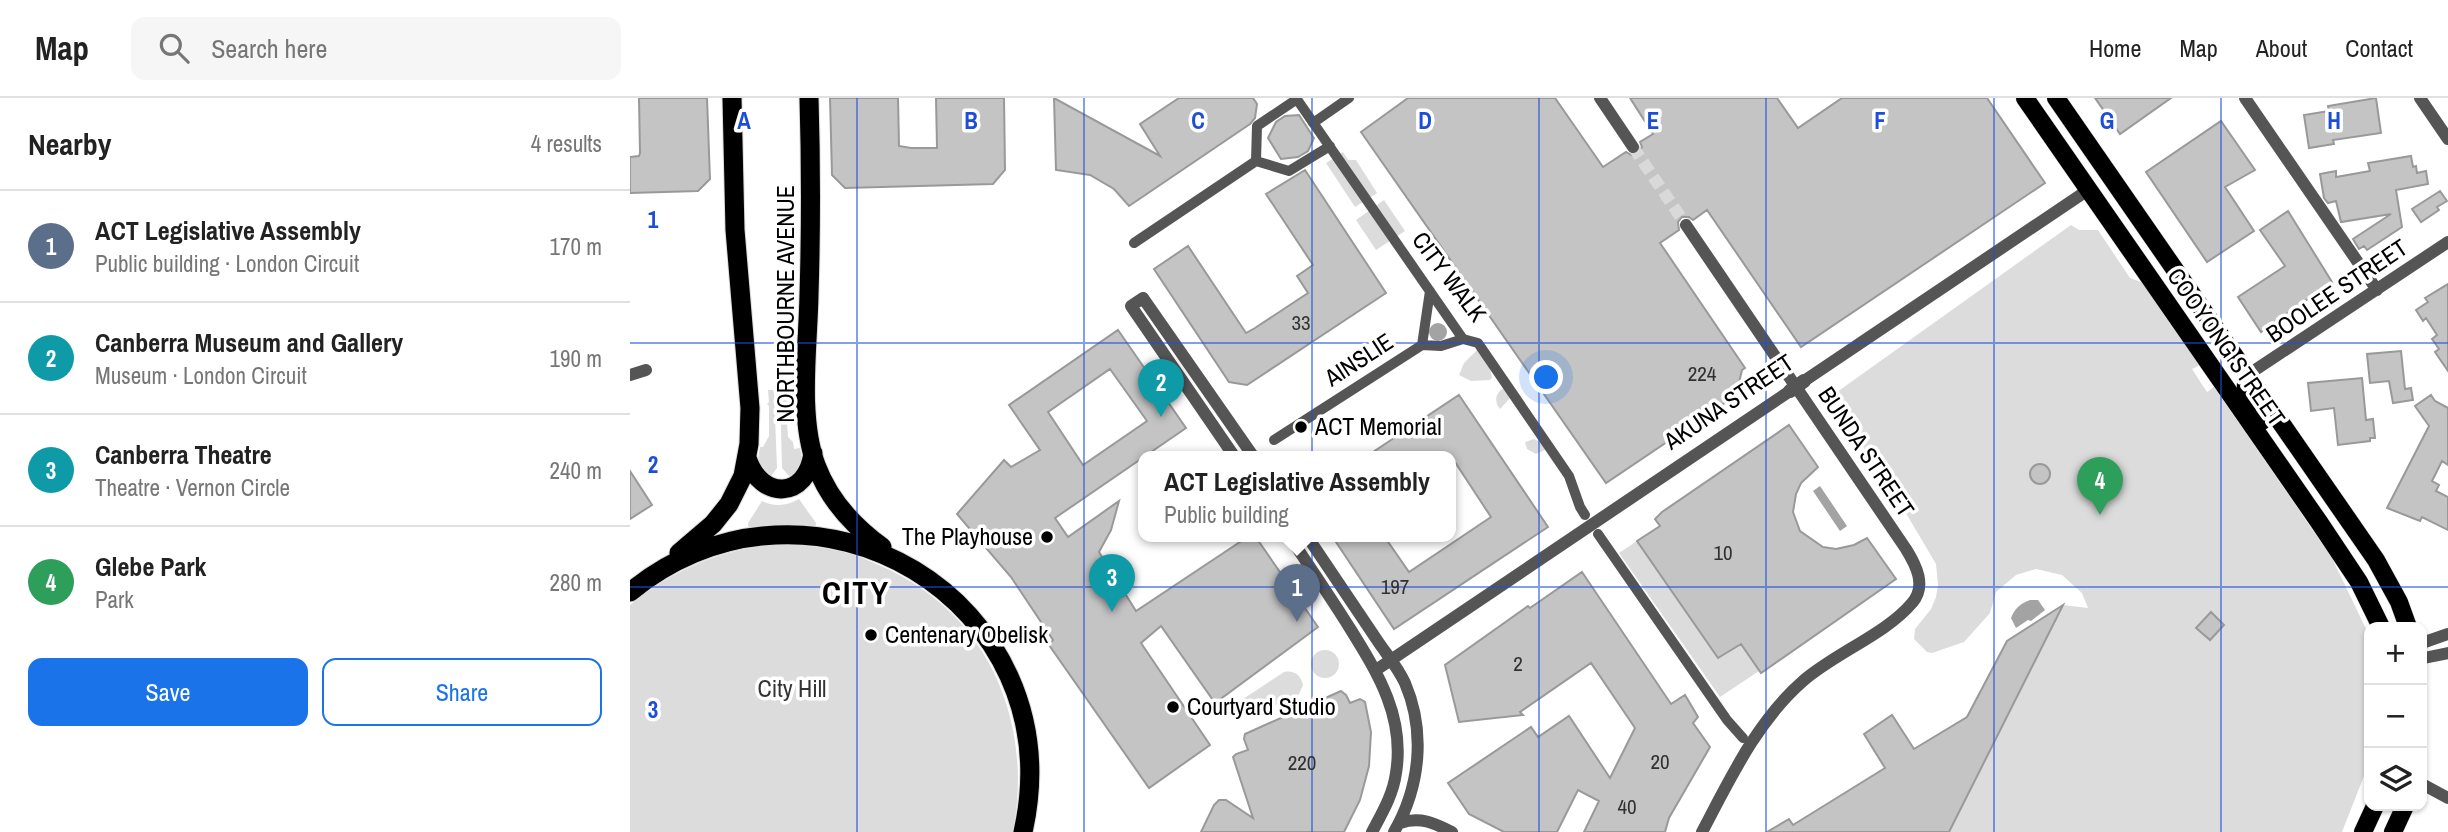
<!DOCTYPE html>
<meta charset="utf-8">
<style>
:root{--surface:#fff;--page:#f6f6f6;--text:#222;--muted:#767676;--line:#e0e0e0;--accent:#1a73e8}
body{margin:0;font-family:"Archivo Narrow",sans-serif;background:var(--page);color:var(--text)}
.controls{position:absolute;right:21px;bottom:21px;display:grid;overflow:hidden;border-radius:14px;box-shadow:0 2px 5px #0004}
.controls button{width:63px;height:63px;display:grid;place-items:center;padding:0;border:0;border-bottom:2px solid var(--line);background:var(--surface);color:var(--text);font:35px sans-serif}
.you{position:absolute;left:917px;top:280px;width:24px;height:24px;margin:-18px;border:5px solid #fff;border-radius:50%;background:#1a73e8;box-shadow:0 0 0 10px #1a73e833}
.badge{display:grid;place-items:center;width:46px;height:46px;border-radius:50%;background:var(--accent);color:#fff;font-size:23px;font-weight:700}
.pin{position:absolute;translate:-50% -58px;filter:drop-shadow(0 2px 4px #0008)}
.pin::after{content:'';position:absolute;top:37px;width:24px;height:21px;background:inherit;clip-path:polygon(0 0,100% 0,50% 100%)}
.popup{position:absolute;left:508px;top:353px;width:318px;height:91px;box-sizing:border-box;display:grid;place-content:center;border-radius:14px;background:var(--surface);filter:drop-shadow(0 2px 5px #0005);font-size:23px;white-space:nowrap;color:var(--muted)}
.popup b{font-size:26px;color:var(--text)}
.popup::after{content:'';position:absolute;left:50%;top:100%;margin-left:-14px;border:14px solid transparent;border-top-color:var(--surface)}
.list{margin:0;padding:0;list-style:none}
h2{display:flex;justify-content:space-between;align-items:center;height:91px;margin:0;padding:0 28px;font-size:30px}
h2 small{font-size:23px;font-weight:400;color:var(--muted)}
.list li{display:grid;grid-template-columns:46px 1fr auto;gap:21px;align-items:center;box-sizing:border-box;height:112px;padding:0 28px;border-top:2px solid var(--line)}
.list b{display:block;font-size:26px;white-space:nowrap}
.list p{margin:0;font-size:23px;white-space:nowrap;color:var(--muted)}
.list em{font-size:23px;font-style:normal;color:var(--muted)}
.actions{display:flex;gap:14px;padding:21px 28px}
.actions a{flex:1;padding:16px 0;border:2px solid var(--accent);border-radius:14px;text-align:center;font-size:24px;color:var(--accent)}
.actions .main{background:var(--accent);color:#fff}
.icon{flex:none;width:38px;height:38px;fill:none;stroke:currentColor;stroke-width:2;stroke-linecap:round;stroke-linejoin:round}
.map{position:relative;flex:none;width:1818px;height:734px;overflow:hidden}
header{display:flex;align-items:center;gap:42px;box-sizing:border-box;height:98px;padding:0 35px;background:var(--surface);border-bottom:2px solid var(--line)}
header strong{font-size:33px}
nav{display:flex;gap:38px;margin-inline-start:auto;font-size:24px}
.search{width:490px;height:63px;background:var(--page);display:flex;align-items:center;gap:18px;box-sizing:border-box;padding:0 24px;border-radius:14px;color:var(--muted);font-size:26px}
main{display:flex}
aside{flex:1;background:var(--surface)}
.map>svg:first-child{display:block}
.green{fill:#dcdcdc}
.water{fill:#a3a3a3}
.building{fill:#c4c4c4;stroke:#999;stroke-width:2;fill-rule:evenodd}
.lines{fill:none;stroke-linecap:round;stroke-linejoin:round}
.minor-tunnel{stroke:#d9d9d9;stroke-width:12;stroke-dasharray:12 6;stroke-linecap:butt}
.primary-casing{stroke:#dbdbdb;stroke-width:19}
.trunk-casing{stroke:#dbdbdb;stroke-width:21}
.pedestrian{stroke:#555;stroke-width:10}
.minor{stroke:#555;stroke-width:12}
.tertiary{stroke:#555;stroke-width:14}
.primary{stroke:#000;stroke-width:18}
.trunk{stroke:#000;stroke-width:19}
.grid{fill:none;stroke:#1d4ed8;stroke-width:2;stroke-opacity:0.55}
.poi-dot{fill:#000;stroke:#fff;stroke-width:2.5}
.labels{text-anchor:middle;stroke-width:7;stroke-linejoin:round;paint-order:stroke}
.number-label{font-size:21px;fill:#313131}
.street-label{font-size:24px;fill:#000;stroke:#fff}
.poi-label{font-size:24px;fill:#000;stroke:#fff;text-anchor:start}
.park-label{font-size:24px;fill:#333;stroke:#fff}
.district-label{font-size:32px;font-weight:bold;letter-spacing:2px;fill:#000;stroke:#fff}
.grid-label{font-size:23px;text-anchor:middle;font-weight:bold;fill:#1d4ed8;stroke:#fff;stroke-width:7;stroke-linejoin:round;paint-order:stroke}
</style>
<header>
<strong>Map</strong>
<div class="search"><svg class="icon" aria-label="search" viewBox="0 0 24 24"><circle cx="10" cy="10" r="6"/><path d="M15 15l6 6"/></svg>Search here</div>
<nav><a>Home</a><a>Map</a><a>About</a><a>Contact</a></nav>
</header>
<main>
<aside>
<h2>Nearby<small>4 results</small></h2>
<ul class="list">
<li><span class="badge" style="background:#5c6f8a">1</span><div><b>ACT Legislative Assembly</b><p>Public building · London Circuit</p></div><em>170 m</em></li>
<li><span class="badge" style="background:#0f9aa8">2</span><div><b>Canberra Museum and Gallery</b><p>Museum · London Circuit</p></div><em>190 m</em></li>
<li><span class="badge" style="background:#0f9aa8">3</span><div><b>Canberra Theatre</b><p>Theatre · Vernon Circle</p></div><em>240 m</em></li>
<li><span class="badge" style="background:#2e9e5b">4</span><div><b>Glebe Park</b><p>Park</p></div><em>280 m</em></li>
</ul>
<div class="actions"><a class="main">Save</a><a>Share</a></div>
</aside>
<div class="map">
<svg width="1818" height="734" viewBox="0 0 1818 734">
<rect width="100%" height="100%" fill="#fff"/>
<path class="green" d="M713 54 718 62H726L747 95 725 109 696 65Z
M754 102 775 133 746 152 726 122Z
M1441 127 1449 132H1468L1500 180 1511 184 1536 214 1570 267 1562 271 1577 294 1584 289 1702 460 1736 531 1739 544V678H1734L1712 734H1319L1433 507 1458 510 1452 495 1432 477 1406 471 1386 477 1366 494 1360 515 1334 544 1302 555 1297 554 1284 541 1285 531 1301 511 1306 499 1308 487 1306 466 1267 400 1200 299Z
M849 250 860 269 862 280 860 282 841 283 829 277 834 265Z
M877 289 880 300 870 311C863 303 866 292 877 289Z
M138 292H144L147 370 139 381 128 362 130 349H133L139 338V308L137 306 139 304Z
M150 292H156V302L159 306 156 309 158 339 163 344 164 351 170 350 173 365 161 380 152 370Z
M904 341 912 345 915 352 906 356 897 351 895 344Z
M169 401 186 425 185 431 163 428 119 433 118 425 132 403C144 409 157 408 169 401Z
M1007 443 1082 503 1129 573 1090 599 989 455Z
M158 446C179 448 200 450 221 456 232 459 241 464 251 468 358 515 404 622 383 734H0V507C45 470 99 448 158 446Z
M681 566a14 14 0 1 1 28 0a14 14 0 1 1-28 0Z
M654 574C664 572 671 577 673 587L669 596 619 619H613L609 616 607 608 610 603Z"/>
<path class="water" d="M799 234a9 9 0 1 1 18 0a9 9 0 1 1-18 0Z
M1190 388 1217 428 1210 433 1183 393Z
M1400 502H1408L1415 512 1401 523 1398 522 1386 530 1381 520C1385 510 1390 506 1400 502Z"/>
<path class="building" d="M9 0H77L80 81 68 93 0 95V59L9 58 10 55Z
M200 0H268L269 48 281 50H307L306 0H374L375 72 363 86 215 90 202 77Z
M424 0 530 58 510 26 549 0H623L627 6 625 20 620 26 499 108 484 91 460 77 426 72Z
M778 0H925L973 69 996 54 1003 58 1008 56 1012 49 1010 44 1023 36 1000 0H1147L1168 30 1212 0H1357L1415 85 1171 249 1077 112 1063 122 1059 119H1052L1048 124 1049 132 1030 145 1115 270 1112 272 1108 289 1111 294 976 385 731 34Z
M1465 0H1541L1490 36Z
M1746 0 1751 35 1703 42 1704 46 1679 50 1674 17 1699 13 1698 8Z
M669 17 684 40 678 53 668 59 651 61 638 40 646 24 655 18Z
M1591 23 1625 72 1595 89 1624 133 1577 164 1516 74Z
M1781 58 1783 69 1786 68 1787 75 1796 73 1798 86 1766 92 1772 129 1737 152 1734 148 1729 151 1723 141 1761 116 1711 124 1706 103 1698 105 1694 100 1690 76 1706 73V79L1740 73 1738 65Z
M675 72 756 195 617 287 599 284 524 171 558 148 616 235 625 230 678 195 667 178 683 167 636 96Z
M1810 93 1817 103 1807 109 1809 112 1791 124 1782 111Z
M1658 113 1702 184 1631 234 1608 199 1655 168 1630 132Z
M1818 186V273L1805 254 1809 251 1802 241 1807 237 1796 220 1793 223 1786 212 1798 204 1795 200Z
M488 232 556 330 425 420 438 439 489 403 481 432 469 454 506 513 619 438H625L688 529 585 605 531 528 511 545 580 647 519 690 419 547 423 542 381 479 327 416 374 362 381 369 410 352 379 307ZM480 271 517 323 453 367 418 314Z
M1771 253 1775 291 1781 290 1783 302 1763 305 1759 283 1740 285 1737 256Z
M1732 280 1736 322 1743 321 1745 340H1740V343L1708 347 1704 310 1681 313 1678 285Z
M829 297 918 429 764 531 702 438H754L779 474 861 419 821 358H737Z
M1801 297 1805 303 1818 310V367L1812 363 1802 383 1809 387 1806 393 1818 399V432L1792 419 1790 423 1757 410 1799 328 1785 308Z
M1159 327 1188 369 1171 385 1166 396 1163 414 1170 433 1193 449 1206 451 1224 447 1237 440 1266 481 1131 575 1111 546 1088 560 1007 443 1030 428 1025 421 1032 414Z
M1400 376a10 10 0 1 1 20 0a10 10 0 1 1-20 0Z
M0 373 22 407 0 421Z
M952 474 1041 606 1055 597 1068 619 1063 625 1080 649 1039 720 1035 734H954L969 703 948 692 927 734H874L839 716 818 685 901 629 908 639 939 618 980 680 1005 630 961 565 890 614 893 617 829 624 815 567 898 508 900 510Z
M1433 507 1319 734H1137L1159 721 1163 727 1255 670 1234 636 1262 617 1284 651 1337 619 1377 543Z
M1581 514 1594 527 1580 542 1566 530Z
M711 593 716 597 720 605 730 601 735 604 741 634 739 668 730 702 714 734H571L584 707 589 702H596L623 720 603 659 606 656 618 652 614 641 615 636Z"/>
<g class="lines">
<path class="minor-tunnel" d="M1003 49 1056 127"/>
<defs>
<path id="primary" d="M1395 0 1689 424 1729 484 1751 529
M1426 0 1746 462 1769 504 1778 529
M1619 276C1610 294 1622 308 1632 323
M1733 734 1745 708
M1763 734 1775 708"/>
<path id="trunk" d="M179 0C181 66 181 131 179 197 178 250 168 317 186 367 199 402 223 428 252 449
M117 360C131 403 177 401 183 355
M49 455 83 426 99 406 113 378 119 346 120 310 105 132 102 0
M0 494C182 347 445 503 393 734"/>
</defs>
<use href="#primary" class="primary-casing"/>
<use href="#trunk" class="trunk-casing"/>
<path class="pedestrian" d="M666 0 833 241 848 245 939 378 950 409 955 417
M683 25 719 0
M626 63 659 73 700 48
M504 145 626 63 627 28 667 1
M792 247 811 248 833 241
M644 342 792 247 800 193
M968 436 1097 622 1113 640"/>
<path class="minor" d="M970 0 1003 49
M1615 0 1747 192
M1790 0 1818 41
M1056 127 1276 451C1286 467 1297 488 1282 505 1256 536 1205 555 1173 583 1127 623 1100 681 1072 734
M1619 276 1818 144
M0 277 16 272
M1174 283 1458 92
M604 358 501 208 513 200 623 358
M659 438C680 469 701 500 721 532 749 577 775 620 766 675 763 697 752 715 742 734
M677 438C701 474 725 509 749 545 758 558 768 570 775 585 796 634 790 689 764 734
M1792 545 1818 536
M1792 558 1794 560 1818 555
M746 572 1160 293
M1792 686 1818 700
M770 725C790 718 804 725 822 734"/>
<path class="tertiary" d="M1160 293 1174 283"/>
<use href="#primary" class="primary"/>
<use href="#trunk" class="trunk"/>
</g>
<path class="grid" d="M227 0V734M454 0V734M682 0V734M909 0V734M1136 0V734M1364 0V734M1591 0V734M0 245H1818M0 489H1818"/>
<g class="poi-dot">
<circle cx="671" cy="329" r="7"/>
<circle cx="417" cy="439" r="7"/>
<circle cx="241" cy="537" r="7"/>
<circle cx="543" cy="609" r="7"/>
</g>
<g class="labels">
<g class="number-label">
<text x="671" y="232">33</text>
<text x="1072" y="283">224</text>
<text x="1093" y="462">10</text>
<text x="765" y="496">197</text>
<text x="888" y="573">2</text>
<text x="1030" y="671">20</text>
<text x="672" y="672">220</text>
<text x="997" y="716">40</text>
</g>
<g class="street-label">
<text transform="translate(819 179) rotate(53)" y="8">CITY WALK</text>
<text transform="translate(1707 193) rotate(-34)" y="8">BOOLEE STREET</text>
<text transform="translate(156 206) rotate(-90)" y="8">NORTHBOURNE AVENUE</text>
<text transform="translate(1596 249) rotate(55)" y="8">COOYONG STREET</text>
<text transform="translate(729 262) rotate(-33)" y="8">AINSLIE</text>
<text transform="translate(1099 304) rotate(-34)" y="8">AKUNA STREET</text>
<text transform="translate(1236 354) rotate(56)" y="8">BUNDA STREET</text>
</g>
<g class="poi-label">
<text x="685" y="337">ACT Memorial</text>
<text x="403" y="447" text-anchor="end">The Playhouse</text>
<text x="255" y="545">Centenary Obelisk</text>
<text x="557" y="617">Courtyard Studio</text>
</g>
<g class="park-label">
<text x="162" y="599">City Hill</text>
</g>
<g class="district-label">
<text x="226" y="506">CITY</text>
</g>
</g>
<g class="grid-label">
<text x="114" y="31">A</text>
<text x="341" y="31">B</text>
<text x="568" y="31">C</text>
<text x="795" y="31">D</text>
<text x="1023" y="31">E</text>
<text x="1250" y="31">F</text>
<text x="1477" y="31">G</text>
<text x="1704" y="31">H</text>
<text x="23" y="130">1</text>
<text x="23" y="375">2</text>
<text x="23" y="620">3</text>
</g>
</svg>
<div class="controls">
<button>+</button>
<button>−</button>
<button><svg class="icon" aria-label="layers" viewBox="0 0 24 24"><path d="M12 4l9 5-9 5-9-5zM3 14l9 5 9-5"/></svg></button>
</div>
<div class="you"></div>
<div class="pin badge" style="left:667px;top:524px;background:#5c6f8a">1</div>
<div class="popup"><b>ACT Legislative Assembly</b>Public building</div>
<div class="pin badge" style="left:531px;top:319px;background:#0f9aa8">2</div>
<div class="pin badge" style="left:482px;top:514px;background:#0f9aa8">3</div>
<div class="pin badge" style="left:1470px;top:417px;background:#2e9e5b">4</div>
</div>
</main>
